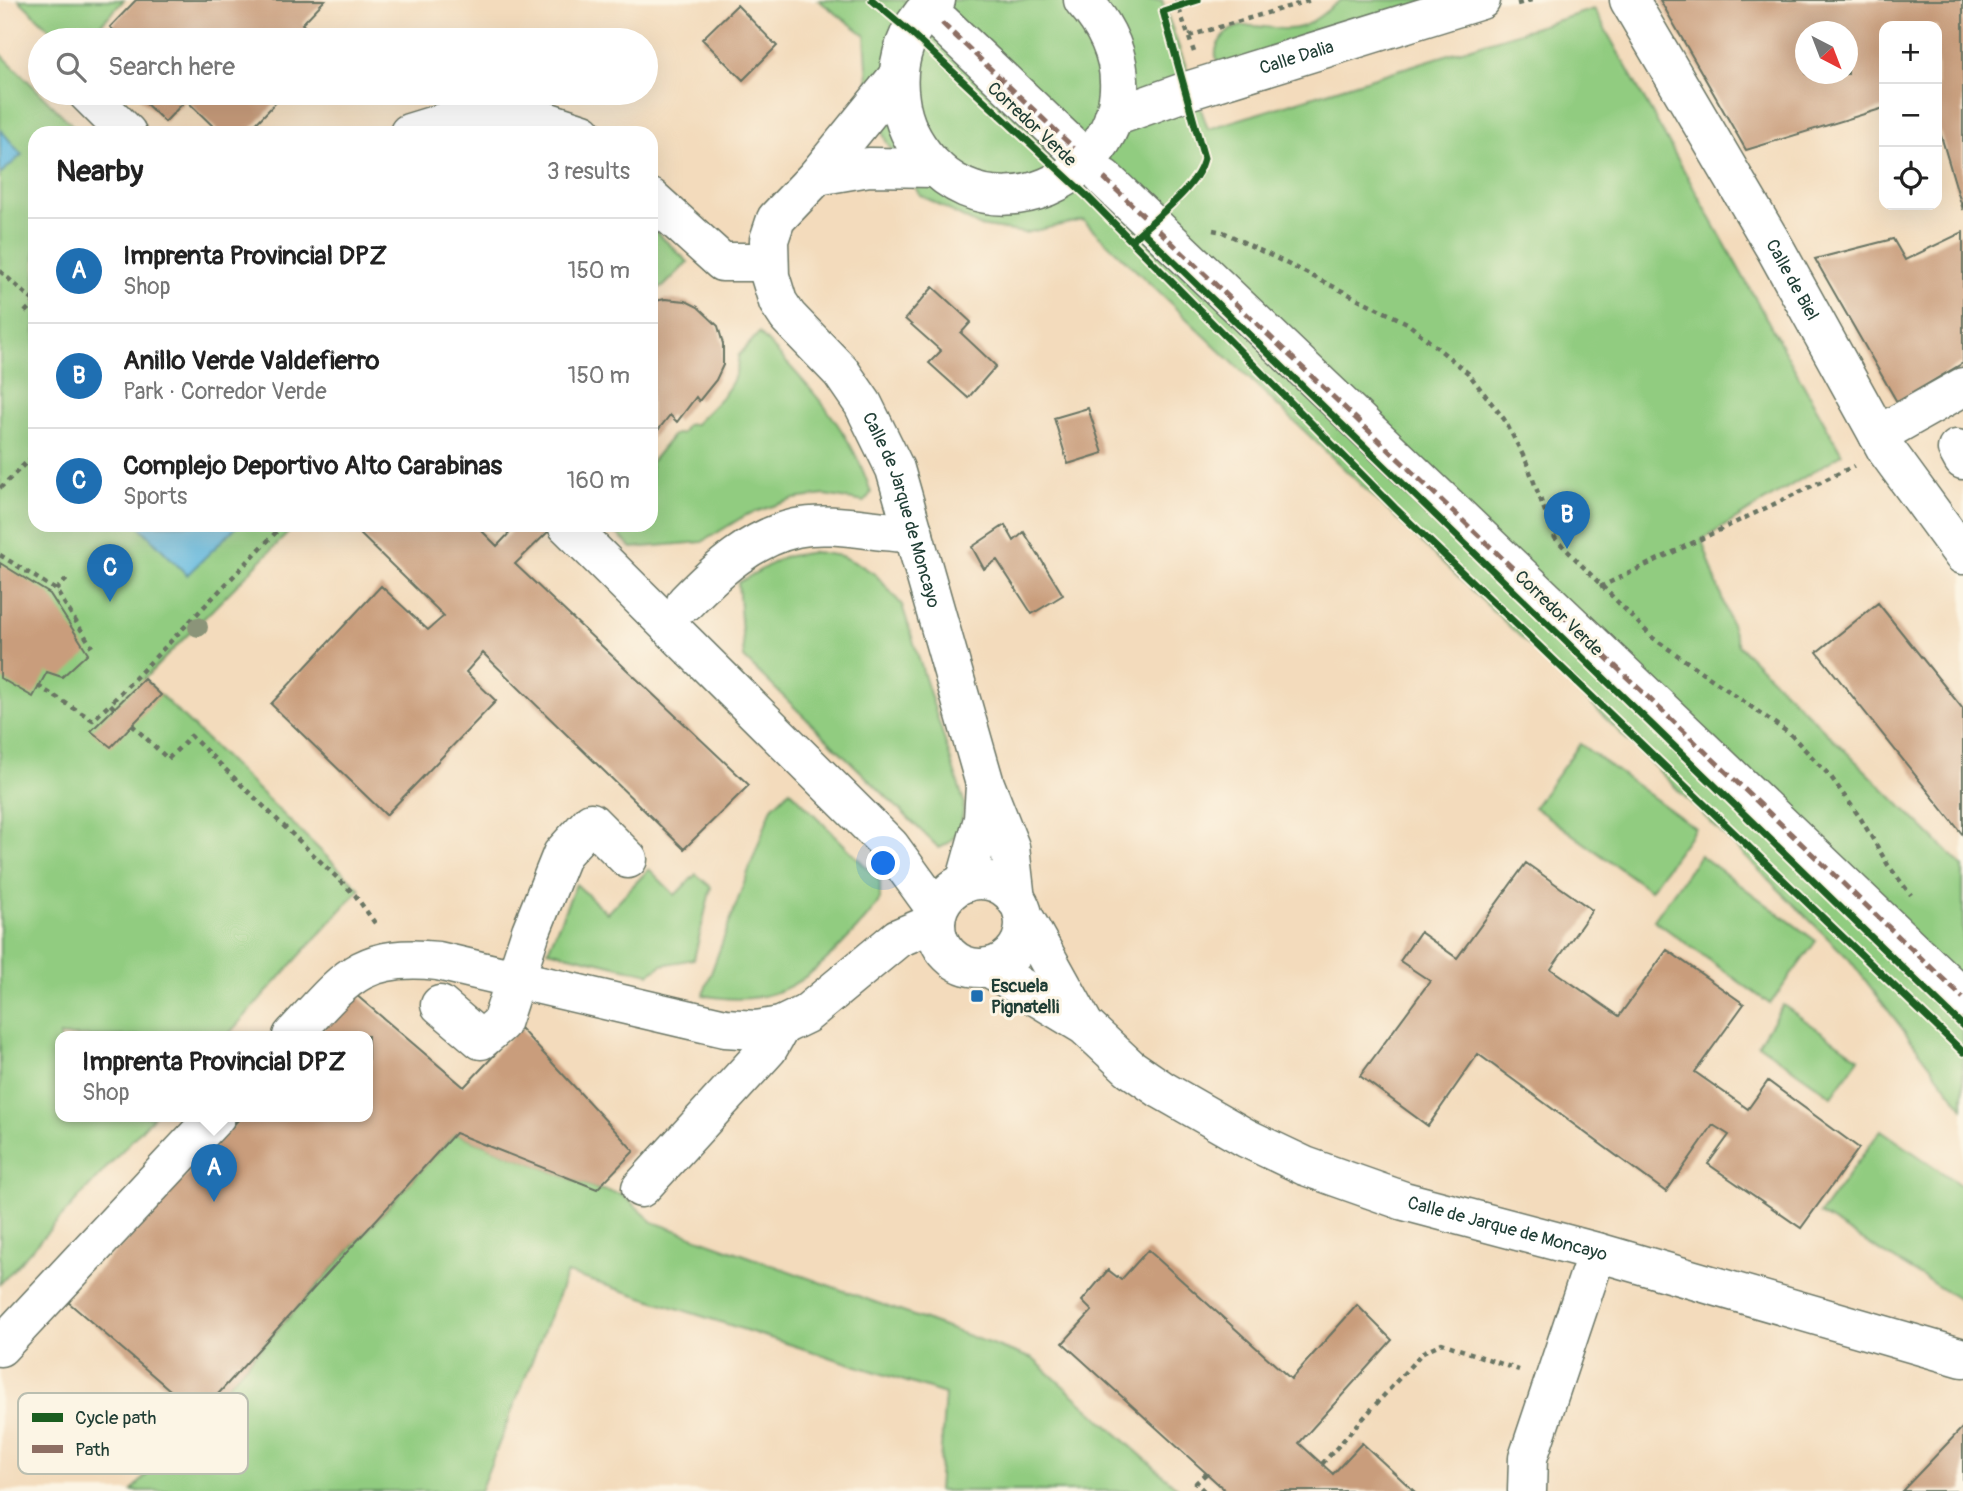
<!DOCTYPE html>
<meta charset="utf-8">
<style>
:root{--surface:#fff;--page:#f6f6f6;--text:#222;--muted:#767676;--line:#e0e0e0;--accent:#1f6fb2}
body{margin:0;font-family:Pangolin,sans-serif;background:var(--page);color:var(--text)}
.controls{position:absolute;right:21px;top:21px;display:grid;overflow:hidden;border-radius:14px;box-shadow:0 7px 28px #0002}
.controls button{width:63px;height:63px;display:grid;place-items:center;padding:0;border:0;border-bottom:2px solid var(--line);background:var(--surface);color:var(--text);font:35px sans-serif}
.compass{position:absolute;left:1795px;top:21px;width:63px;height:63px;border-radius:50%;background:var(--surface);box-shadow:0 7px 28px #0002;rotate:138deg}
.you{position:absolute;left:884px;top:864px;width:24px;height:24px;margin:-18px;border:5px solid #fff;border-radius:50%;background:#1a73e8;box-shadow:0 0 0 10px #1a73e833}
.badge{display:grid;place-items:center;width:46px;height:46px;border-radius:50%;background:var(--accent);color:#fff;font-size:23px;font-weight:700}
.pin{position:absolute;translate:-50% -58px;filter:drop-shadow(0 2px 4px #0008)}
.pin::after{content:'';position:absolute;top:37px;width:24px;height:21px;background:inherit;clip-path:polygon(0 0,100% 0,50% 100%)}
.popup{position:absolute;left:55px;top:1031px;width:318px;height:91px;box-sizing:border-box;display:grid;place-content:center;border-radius:14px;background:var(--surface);filter:drop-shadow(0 2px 5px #0005);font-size:23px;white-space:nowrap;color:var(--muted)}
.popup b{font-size:26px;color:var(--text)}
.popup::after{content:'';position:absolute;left:50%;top:100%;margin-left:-14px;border:14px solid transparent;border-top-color:var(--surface)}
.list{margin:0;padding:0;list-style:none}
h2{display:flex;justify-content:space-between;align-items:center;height:91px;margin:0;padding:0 28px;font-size:30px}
h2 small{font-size:23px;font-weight:400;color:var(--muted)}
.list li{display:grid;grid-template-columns:46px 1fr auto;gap:21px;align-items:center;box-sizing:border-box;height:105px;padding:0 28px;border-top:2px solid var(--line)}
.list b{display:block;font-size:26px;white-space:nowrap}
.list p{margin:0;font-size:23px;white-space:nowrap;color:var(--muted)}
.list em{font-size:23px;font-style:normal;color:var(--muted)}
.icon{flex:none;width:38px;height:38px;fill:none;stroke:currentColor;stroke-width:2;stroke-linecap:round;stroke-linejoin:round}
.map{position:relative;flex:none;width:1963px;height:1491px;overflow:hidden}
.search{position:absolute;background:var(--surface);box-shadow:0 7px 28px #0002;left:28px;top:28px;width:630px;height:77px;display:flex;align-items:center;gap:18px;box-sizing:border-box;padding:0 24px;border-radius:38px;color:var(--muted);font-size:26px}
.panel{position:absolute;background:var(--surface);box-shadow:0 7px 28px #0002;left:28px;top:126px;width:630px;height:406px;border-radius:21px}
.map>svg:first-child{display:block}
.green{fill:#91cc80;stroke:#58845a;stroke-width:2}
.water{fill:#63bae0;stroke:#417c8a;stroke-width:2}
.building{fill:#c99d7b;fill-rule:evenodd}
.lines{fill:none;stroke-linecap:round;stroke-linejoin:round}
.minor-casing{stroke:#697464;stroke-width:41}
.path{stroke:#697464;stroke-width:4.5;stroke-dasharray:5 5;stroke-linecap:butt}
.minor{stroke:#fff;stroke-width:38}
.quiet{stroke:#8d6e63;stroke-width:5;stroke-dasharray:10 5;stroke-linecap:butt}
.cycleway-casing{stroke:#fcf5e5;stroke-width:11}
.cycleway{stroke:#1b5e20;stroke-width:7}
.tree{fill:#8b9479}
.poi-dot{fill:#1f6fb2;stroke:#fcf5e5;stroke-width:2.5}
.labels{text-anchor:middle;stroke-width:6;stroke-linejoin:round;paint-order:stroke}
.street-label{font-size:18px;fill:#1f3d34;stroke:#fcf5e5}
.poi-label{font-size:18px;font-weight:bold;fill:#1f3d34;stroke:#fcf5e5;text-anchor:start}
.key{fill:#fcf5e5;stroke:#babeb0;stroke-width:2}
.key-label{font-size:19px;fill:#1f3d34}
</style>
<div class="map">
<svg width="1963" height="1491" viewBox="0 0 1963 1491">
<rect width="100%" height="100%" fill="#fcf5e5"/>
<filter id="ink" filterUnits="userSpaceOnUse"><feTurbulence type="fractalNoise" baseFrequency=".0143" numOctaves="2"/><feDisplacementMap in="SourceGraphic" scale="14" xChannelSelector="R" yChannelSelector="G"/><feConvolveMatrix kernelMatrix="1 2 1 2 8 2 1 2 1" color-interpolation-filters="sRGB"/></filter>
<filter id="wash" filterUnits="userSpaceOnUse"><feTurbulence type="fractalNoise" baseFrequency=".00686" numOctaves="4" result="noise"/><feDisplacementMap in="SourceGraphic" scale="28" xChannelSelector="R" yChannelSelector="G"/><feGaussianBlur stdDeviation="1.57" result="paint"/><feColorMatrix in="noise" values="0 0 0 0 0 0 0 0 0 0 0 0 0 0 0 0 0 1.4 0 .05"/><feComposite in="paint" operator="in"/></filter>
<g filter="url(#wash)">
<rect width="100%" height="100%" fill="#f3dbbc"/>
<path class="green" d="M19 0H124L86 40H61Z
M818 0H1162L1208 129 1594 9 1842 454 1702 540 1738 645 1963 867V1108L1849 959 1588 701 1083 220 1025 233 979 226 920 195 886 141 869 99 865 35Z
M1341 0H1434L1219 66C1215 56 1214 50 1220 41 1238 11 1275 36 1301 27 1316 22 1328 9 1341 0Z
M0 53 80 133H35V525H296L144 679 360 889 227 1036H60V1116H154L0 1284Z
M651 227 688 262 663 287 651 289Z
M759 333C805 382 851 427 871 493L864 502 825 495 794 499 746 515 702 542 632 548 608 525H651V462L673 435 682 433 686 425 695 424C713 405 740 386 738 356Z
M814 552 841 556 860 565 876 575 902 605 964 802C963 821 959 841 939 848L744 658 738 583 783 557Z
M1580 744 1695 828 1650 890 1534 807Z
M790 790 880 881V899C873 913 860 925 849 937 806 984 769 1009 703 995L772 807Z
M1700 855 1816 941 1770 1004 1654 920Z
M649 869 675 895 696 874 711 887 694 959 662 965 649 974 548 950 576 884 607 913Z
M1783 1005 1859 1058 1832 1096 1758 1044Z
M1881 1130 1963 1187V1302L1820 1214Z
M455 1133 597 1189 622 1194 653 1222 1033 1359 1181 1491H938L945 1394 567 1273 480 1491H132Z"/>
<path class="water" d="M0 129 22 155 0 174Z
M138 525H234L236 527 187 575Z"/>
<g id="blocks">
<path class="building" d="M136 0H325L302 24 319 40H124L110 27Z
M1660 0H1963V210L1937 122V26H1884V108L1746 150ZM1806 32H1848V74H1806Z
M737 5 777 46 743 80 702 39Z
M143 93H285L247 133H220L186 100 165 122 139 97Z
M1963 232V363L1897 402 1815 259 1893 239 1905 260Z
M933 287 971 322 961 333 996 366 968 398 929 363 941 351 905 319Z
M665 299 686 301 698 307 718 326 723 344V365L716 380 699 401 696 397 677 422 670 415 651 439V302Z
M1088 408 1103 453 1068 464 1054 418Z
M351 525H476L497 546 517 525H555L515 564 749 785 684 849 483 653 466 672 496 701 386 815 271 704 381 586 428 630 444 616Z
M1005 525 1014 541 1024 532 1063 595 1032 614 997 560 984 569 972 547Z
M0 563 50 594 88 653 62 677 47 672 33 697 0 678Z
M1878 603 1963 709V835L1817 652Z
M144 679 161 695 111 747 91 731Z
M1526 863 1592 910 1551 969 1619 1016 1667 950 1744 1004 1695 1072 1748 1109 1768 1081 1859 1148 1801 1228 1708 1164 1729 1135 1713 1125 1666 1192 1478 1054 1428 1126 1360 1076 1430 981 1400 961 1420 932 1457 958Z
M355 994 464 1087 520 1028 634 1151 597 1189 455 1133 199 1415 68 1302 242 1116H368V1036H317Z
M1148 1250 1291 1379 1357 1305 1392 1340 1299 1443 1333 1474 1362 1443 1414 1491H1226L1063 1343 1092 1311 1082 1301 1108 1270 1121 1280Z
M1963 1427V1491H1902Z"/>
</g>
</g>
<g filter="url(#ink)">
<use href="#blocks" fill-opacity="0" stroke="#697464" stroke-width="2"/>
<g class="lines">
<defs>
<g id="minor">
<path d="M936 0C907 25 894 62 900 100 903 124 913 143 929 161 1019 261 1195 125 1083 0"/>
<path id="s1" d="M1629 0 1776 250 1887 451 1963 555"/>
<path d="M942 23 1074 148"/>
<path id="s2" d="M898 76 817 176 776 219 769 240 770 276 778 302 788 317 841 372 863 404 895 469 985 784 1010 847 1016 900"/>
<path d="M87 93 127 133"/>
<path id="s3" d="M1114 117 1187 91 1481 0"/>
<path d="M409 133 461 117 540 119 583 133"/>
<path d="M817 176 869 167 936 168"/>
<path d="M1104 178 1963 998"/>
<path d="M651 198 722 262H768"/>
<path d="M1878 435 1963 387"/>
<path d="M1957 449 1963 460"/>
<path d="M567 525 890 846 937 911"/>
<path d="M686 602C717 570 752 538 796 528 833 520 877 533 914 533"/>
<circle cx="980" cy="924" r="44"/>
<path d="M965 883 983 819 985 786"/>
<path d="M1023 915 1082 1021"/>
<path id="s4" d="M988 967 1085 1026 1130 1068 1162 1090 1246 1138 1305 1166 1404 1201 1597 1252 1963 1358"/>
<path d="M440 1005 481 1040 501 1023 531 931 562 854 591 822 628 859"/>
<path d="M292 1036C343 982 358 952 438 961L725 1028 756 1030 781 1026 806 1014 898 938 936 922"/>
<path d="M641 1188 768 1049 781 1026"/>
<path d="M0 1347 216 1116"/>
<path d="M1527 1491 1528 1458 1597 1252"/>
</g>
</defs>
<use href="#minor" class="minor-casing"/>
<path class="path" d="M1176 0 1194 52
M1517 4 1532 0
M1189 36 1311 0
M1213 230 1223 232 1407 323 1468 373 1504 419 1526 461 1555 538 1653 638 1790 734 1831 777 1861 819 1888 865 1911 895
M0 271 35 302
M25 312 35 302
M0 488 35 454
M0 555 56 590 92 647
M1600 587 1854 466
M56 590 67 579
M38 686 93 720 110 704
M114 708 110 704 283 525
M132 725 168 759 191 736 355 895 377 926
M1322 1464 1423 1352 1442 1343 1519 1370
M1204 1491 1196 1483 1207 1473"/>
<use href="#minor" class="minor"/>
<path class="quiet" d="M942 23 1074 148
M1104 178 1963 998"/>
<defs>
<path id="cycleway" d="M872 0 910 32 1087 196 1395 508 1963 1052
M1142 231 1963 1026
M1135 237C1156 217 1199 186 1204 158L1163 11 1198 0"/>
</defs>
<use href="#cycleway" class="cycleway-casing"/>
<use href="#cycleway" class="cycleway"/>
</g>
<circle class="tree" cx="198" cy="627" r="10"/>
</g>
<rect class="poi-dot" x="970" y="989" width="14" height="14" rx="3.5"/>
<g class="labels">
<g class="street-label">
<text dy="6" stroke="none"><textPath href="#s3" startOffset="192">Calle Dalia</textPath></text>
<text transform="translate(1032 124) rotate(43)" y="6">Corredor Verde</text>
<text dy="6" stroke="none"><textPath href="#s1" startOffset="324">Calle de Biel</textPath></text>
<text dy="6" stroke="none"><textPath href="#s2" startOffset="520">Calle de Jarque de Moncayo</textPath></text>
<text transform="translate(1559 613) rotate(44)" y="6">Corredor Verde</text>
<text dy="6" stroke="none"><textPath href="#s4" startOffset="588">Calle de Jarque de Moncayo</textPath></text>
</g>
<g class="poi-label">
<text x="991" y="992">Escuela<tspan x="991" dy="21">Pignatelli</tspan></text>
</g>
</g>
<rect x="18" y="1393" width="230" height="81" rx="10" class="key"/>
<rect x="32" y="1413" width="31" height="9" fill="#1b5e20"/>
<rect x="32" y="1445" width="31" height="8" fill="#8d6e63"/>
<g class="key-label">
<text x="75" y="1424">Cycle path</text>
<text x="75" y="1456">Path</text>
</g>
</svg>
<div class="controls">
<button>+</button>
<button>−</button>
<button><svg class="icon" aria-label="locate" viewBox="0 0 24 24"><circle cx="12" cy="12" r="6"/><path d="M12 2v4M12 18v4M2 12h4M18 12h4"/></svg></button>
</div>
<svg class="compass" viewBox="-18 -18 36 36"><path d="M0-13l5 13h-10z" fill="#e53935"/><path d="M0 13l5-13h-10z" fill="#767676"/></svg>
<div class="you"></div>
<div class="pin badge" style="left:214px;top:1202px">A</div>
<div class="popup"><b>Imprenta Provincial DPZ</b>Shop</div>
<div class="pin badge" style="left:1567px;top:549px">B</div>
<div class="pin badge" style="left:110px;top:602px">C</div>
<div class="search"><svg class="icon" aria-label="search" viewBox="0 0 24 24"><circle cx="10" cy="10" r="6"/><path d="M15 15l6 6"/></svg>Search here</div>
<section class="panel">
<h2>Nearby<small>3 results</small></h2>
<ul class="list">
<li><span class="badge">A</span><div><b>Imprenta Provincial DPZ</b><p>Shop</p></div><em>150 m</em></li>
<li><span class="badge">B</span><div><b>Anillo Verde Valdefierro</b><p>Park · Corredor Verde</p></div><em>150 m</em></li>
<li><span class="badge">C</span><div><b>Complejo Deportivo Alto Carabinas</b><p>Sports</p></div><em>160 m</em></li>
</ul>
</section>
</div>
